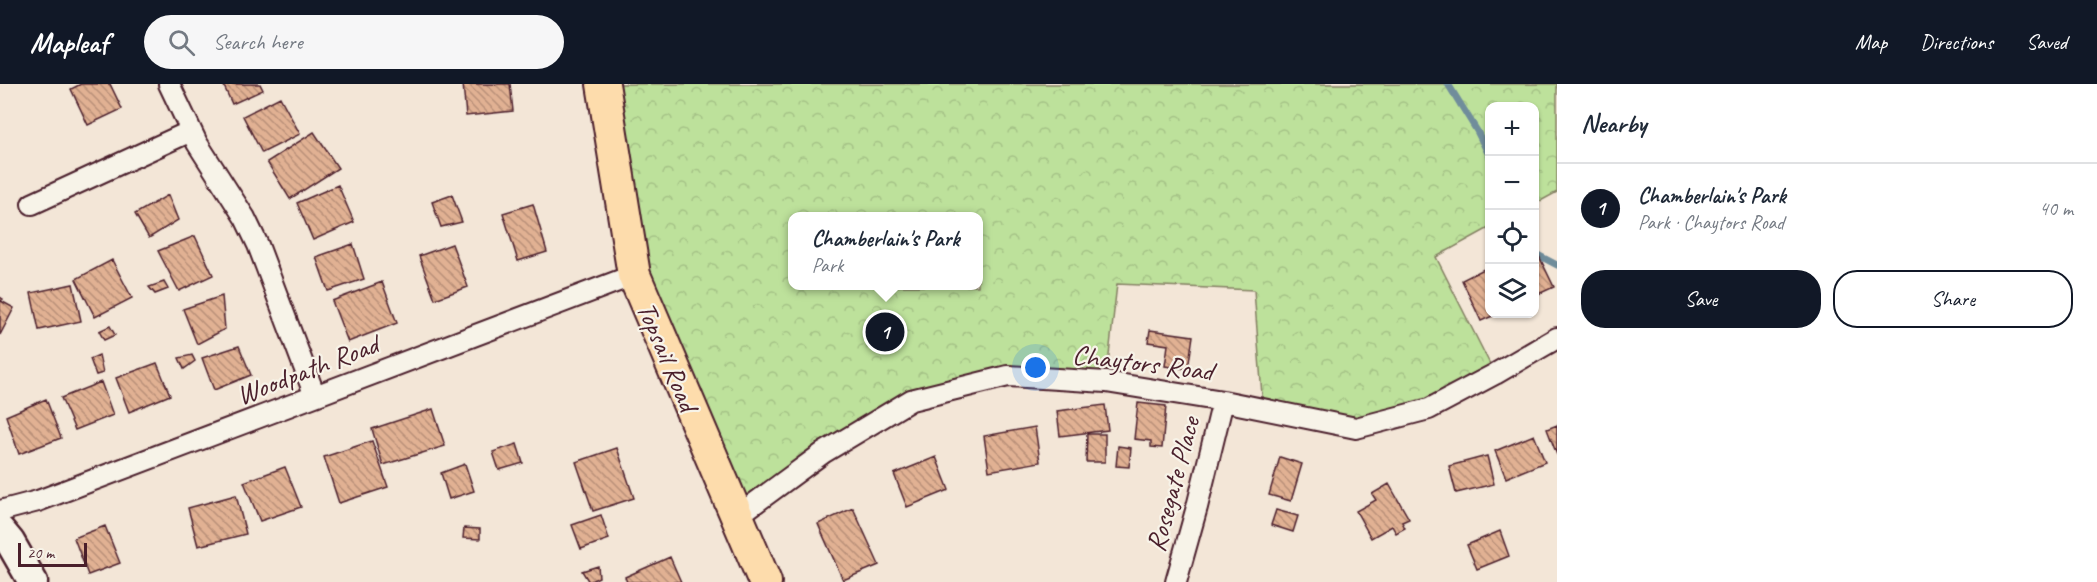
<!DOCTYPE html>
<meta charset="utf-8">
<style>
:root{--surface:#fff;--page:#f6f6f7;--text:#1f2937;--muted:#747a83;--line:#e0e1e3;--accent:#111827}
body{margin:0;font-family:Caveat,sans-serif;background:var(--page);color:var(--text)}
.controls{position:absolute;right:18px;top:18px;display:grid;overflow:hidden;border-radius:12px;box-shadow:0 2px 4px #0004}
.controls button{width:54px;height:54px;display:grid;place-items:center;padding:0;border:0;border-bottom:2px solid var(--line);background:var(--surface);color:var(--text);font:30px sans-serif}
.scale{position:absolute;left:18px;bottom:15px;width:69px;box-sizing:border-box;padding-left:6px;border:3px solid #4a1f2b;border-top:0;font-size:16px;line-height:21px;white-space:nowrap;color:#4a1f2b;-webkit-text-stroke:4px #f7f3e8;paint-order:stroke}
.you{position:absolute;left:1036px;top:284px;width:21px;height:21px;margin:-15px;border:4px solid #fff;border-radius:50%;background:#1a73e8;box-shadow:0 0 0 9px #1a73e833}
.badge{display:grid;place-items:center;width:39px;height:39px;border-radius:50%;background:var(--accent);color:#fff;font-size:20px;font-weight:700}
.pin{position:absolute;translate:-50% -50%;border:3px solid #fff;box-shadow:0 2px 6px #0006}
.popup{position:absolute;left:788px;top:128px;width:195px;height:78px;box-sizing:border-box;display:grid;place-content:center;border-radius:12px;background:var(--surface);filter:drop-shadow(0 2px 4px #0005);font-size:20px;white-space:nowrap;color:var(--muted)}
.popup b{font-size:22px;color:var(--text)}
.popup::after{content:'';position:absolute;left:50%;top:100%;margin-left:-12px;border:12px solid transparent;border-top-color:var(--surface)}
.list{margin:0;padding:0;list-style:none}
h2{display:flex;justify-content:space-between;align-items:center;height:78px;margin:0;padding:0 24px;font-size:26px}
h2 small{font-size:20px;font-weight:400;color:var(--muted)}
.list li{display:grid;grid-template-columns:39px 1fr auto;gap:18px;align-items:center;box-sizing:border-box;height:90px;padding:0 24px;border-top:2px solid var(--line)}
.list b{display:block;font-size:22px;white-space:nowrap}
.list p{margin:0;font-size:20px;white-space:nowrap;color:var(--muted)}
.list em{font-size:20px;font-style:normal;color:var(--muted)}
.actions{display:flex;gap:12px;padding:18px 24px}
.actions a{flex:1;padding:14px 0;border:2px solid var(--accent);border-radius:24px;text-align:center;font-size:21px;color:var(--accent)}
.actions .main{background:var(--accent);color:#fff}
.icon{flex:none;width:33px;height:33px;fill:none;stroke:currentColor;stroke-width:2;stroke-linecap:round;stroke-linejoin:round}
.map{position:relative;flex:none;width:1557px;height:498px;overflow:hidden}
header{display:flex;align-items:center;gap:36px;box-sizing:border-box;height:84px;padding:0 30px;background:var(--accent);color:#fff}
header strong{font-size:28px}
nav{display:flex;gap:33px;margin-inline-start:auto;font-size:21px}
.search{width:420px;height:54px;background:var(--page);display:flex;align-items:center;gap:15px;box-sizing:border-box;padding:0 21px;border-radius:33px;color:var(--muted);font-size:22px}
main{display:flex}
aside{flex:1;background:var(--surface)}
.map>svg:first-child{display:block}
.park{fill:url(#park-crowns);stroke:#848063;stroke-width:1.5;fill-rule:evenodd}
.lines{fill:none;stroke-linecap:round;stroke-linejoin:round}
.stream{stroke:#708d9b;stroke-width:7}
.building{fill:url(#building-back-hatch);stroke:#4a1f2b;stroke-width:1.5}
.street-casing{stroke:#4a1f2b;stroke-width:24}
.secondary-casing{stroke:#4a1f2b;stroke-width:33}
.primary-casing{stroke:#4a1f2b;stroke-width:36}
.street{stroke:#f7f3e8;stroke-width:20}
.secondary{stroke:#f7f3e8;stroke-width:28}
.primary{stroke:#fddcac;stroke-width:32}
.labels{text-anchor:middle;stroke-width:4.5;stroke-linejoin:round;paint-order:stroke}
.street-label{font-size:28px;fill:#4a1f2b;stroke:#f7f3e8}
</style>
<header>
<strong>Mapleaf</strong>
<div class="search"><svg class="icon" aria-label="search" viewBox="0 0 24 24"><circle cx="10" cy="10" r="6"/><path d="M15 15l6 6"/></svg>Search here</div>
<nav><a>Map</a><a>Directions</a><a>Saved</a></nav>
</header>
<main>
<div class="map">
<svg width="1557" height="498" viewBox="0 0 1557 498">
<defs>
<pattern id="park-crowns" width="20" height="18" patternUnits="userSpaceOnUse" patternTransform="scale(1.5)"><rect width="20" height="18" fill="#bde19b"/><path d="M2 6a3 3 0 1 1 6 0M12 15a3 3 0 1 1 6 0" fill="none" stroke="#a4c186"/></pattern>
<pattern id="building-back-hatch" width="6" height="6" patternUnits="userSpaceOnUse" patternTransform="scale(1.5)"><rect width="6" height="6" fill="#e1b193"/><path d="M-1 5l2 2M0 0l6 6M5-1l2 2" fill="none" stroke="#b88f78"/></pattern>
</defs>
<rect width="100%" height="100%" fill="#f3e6d7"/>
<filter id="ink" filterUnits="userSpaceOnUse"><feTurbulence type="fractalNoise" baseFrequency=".0167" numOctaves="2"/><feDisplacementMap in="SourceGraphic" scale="12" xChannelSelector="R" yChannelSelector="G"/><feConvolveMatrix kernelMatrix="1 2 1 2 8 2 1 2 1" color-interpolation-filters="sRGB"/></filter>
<g filter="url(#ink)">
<path class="park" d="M603 0H1557V108L1535 120 1534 22H1490L1489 144 1436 173 1495 290 1356 344 1263 325 1254 206 1117 200 1106 298 1008 292 911 316 736 433 634 191ZM792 132H978V202H792Z"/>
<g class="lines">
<path class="stream" d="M1448 0 1477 47 1490 73
M1534 166 1536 170 1557 181"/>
</g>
<path class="building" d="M81 0H110L122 25 88 41 71 5Z
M223 0H260L263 6 232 20Z
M463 0H510L513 27 466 32Z
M280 13 300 50 262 69 243 32Z
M314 48 338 84 290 115 267 78Z
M338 101 354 138 313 156 297 119Z
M168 111 178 136 149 154 135 130Z
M452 111 462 138 441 143 432 118Z
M533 120 547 168 518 177 503 129Z
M195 152 213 191 179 207 158 167Z
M353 160 364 195 328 207 316 173Z
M452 160 468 203 435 215 419 172Z
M1538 170 1554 203 1534 212V171Z
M112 176 132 214 95 233 76 195Z
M1490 182V230H1497L1481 237 1462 196Z
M164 198 168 205 155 210 149 203Z
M382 198 397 239 348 258 332 217Z
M73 200 81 237 39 246 31 209Z
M222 212 225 245 197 260 183 225Z
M0 213 3 215 1 217 14 224 0 251Z
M110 242 115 251 104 256 99 247Z
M1150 246 1193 252 1188 285 1165 282 1168 261 1148 258Z
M239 262 251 291 214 306 202 274Z
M99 271 103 289 96 291 90 275Z
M192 271 195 277 184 285 179 274Z
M157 279 170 311 129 328 116 294Z
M101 298 113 331 75 346 61 314Z
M46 315 61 354 19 370 6 332Z
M1138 319 1166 322 1162 364 1151 363V357L1134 355Z
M1105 321 1108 346 1060 352 1057 327Z
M433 325 445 362 383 381 372 345Z
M1557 341V371L1547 345Z
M1035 343 1040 378 989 387 984 352Z
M1087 350H1105V378H1086Z
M1534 351 1545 378 1506 394 1495 367Z
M372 357 388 403 339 419 324 373Z
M517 360 523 379 499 386 493 368Z
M1118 362 1131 364 1129 383 1116 382Z
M617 364 634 414 593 427 576 378Z
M1487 372 1494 400 1456 409 1449 382Z
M936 373 949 406 907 423 894 390Z
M1280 373 1302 380 1291 417 1269 411Z
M465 380 474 407 449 415 441 389Z
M285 383 301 423 260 437 244 398Z
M1389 400 1409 435 1402 438 1405 444 1396 449 1392 442 1371 454 1356 427 1376 416 1372 410Z
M236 411 246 450 198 462 188 424Z
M853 424 879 481 843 496 818 440Z
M1276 426 1298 432 1293 448 1271 441Z
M601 431 609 455 581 465 572 441Z
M105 442 120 479 88 491 74 454Z
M464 444 480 445V455L463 454Z
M1500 447 1509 472 1477 485 1467 461Z
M670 473 681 498H627L625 493Z
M598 482 599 493 589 498 582 487Z"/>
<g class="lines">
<defs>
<path id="street" d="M169 0 197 59 245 134 258 161 315 312
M32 120 191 47
M0 427 38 417 634 191
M736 433 823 369 911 316 1008 292 1106 298 1223 317 1356 344 1429 325 1495 290 1557 254
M1176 498 1197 423 1223 317"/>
<path id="secondary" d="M0 446 10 458 33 498"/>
<path id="primary" d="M603 0 634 191 765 498"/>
</defs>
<use href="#street" class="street-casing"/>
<use href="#secondary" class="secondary-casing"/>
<use href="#primary" class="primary-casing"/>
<use href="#street" class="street"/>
<use href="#secondary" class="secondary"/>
<use href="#primary" class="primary"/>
</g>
</g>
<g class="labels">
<g class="street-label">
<text transform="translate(668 272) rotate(67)" y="10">Topsail Road</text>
<text transform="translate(1143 278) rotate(7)" y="10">Chaytors Road</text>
<text transform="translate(307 285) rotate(-21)" y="10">Woodpath Road</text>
<text transform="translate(1172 400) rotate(-75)" y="10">Rosegate Place</text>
</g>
</g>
</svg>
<div class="controls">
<button>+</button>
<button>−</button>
<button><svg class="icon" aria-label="locate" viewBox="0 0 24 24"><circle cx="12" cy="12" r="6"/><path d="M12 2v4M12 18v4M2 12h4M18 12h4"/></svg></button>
<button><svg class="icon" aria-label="layers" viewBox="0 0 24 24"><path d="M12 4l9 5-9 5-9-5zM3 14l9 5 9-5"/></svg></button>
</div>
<div class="scale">20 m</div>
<div class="you"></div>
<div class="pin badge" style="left:885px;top:248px">1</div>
<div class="popup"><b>Chamberlain's Park</b>Park</div>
</div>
<aside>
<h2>Nearby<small></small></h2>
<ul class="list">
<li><span class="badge">1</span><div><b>Chamberlain's Park</b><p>Park · Chaytors Road</p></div><em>40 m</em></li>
</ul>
<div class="actions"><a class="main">Save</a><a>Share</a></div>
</aside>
</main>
